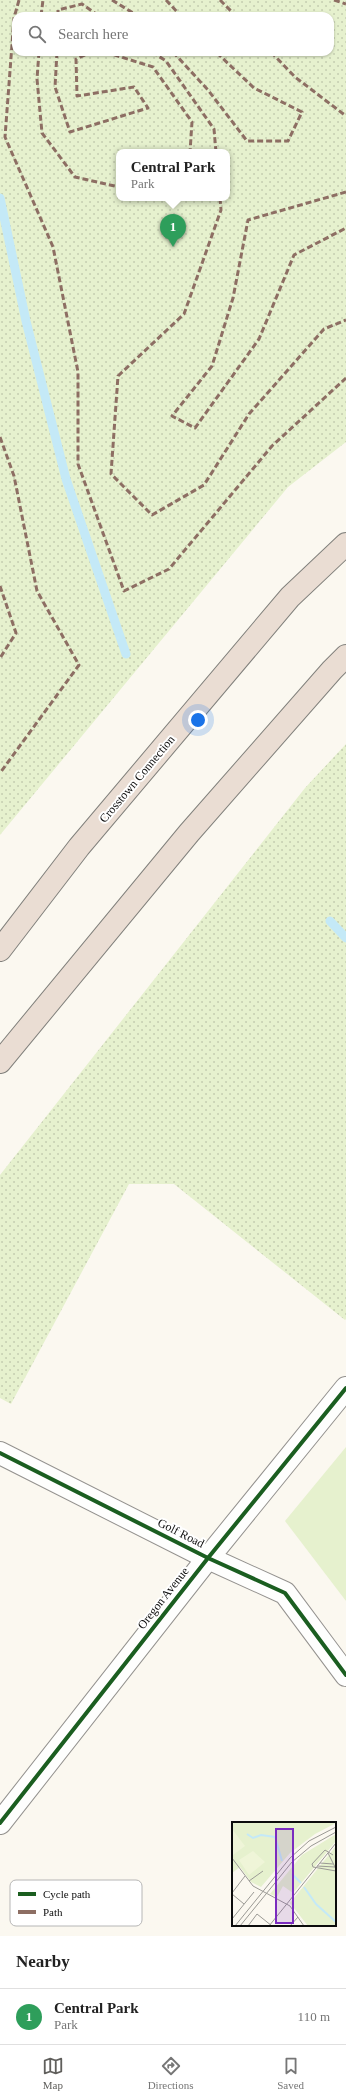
<!DOCTYPE html>
<style>
:root{--surface:#fff;--page:#f2f2f2;--text:#222;--muted:#767676;--line:#e0e0e0;--accent:#605f5c}
body{margin:0;font-family:Georgia,serif;background:var(--page);color:var(--text)}
.you{position:absolute;left:198px;top:720px;width:14px;height:14px;margin:-10px;border:3px solid #fff;border-radius:50%;background:#1a73e8;box-shadow:0 0 0 6px #1a73e833}
.badge{display:grid;place-items:center;width:26px;height:26px;border-radius:50%;background:var(--accent);color:#fff;font-size:13px;font-weight:700}
.pin{position:absolute;translate:-50% -33px;filter:drop-shadow(0 1px 2px #0008)}
.pin::after{content:'';position:absolute;top:21px;width:14px;height:12px;background:inherit;clip-path:polygon(0 0,100% 0,50% 100%)}
.popup{position:absolute;left:116px;top:149px;width:114px;height:52px;box-sizing:border-box;display:grid;place-content:center;border-radius:8px;background:var(--surface);filter:drop-shadow(0 1px 3px #0005);font-size:13px;white-space:nowrap;color:var(--muted)}
.popup b{font-size:15px;color:var(--text)}
.popup::after{content:'';position:absolute;left:50%;top:100%;margin-left:-8px;border:8px solid transparent;border-top-color:var(--surface)}
.list{margin:0;padding:0;list-style:none}
h2{display:flex;justify-content:space-between;align-items:center;height:52px;margin:0;padding:0 16px;font-size:17px}
h2 small{font-size:13px;font-weight:400;color:var(--muted)}
.list li{display:grid;grid-template-columns:26px 1fr auto;gap:12px;align-items:center;box-sizing:border-box;height:56px;padding:0 16px;border-top:1px solid var(--line)}
.list b{display:block;font-size:15px;white-space:nowrap}
.list p{margin:0;font-size:13px;white-space:nowrap;color:var(--muted)}
.list em{font-size:13px;font-style:normal;color:var(--muted)}
.icon{flex:none;width:22px;height:22px;fill:none;stroke:currentColor;stroke-width:2;stroke-linecap:round;stroke-linejoin:round}
.map{position:relative;flex:none;width:346px;height:1936px;overflow:hidden}
.search{position:absolute;background:var(--surface);box-shadow:0 1px 3px #0004;left:12px;right:12px;top:12px;height:44px;display:flex;align-items:center;gap:10px;box-sizing:border-box;padding:0 14px;border-radius:12px;color:var(--muted);font-size:15px}
.sheet{height:108px;background:var(--surface)}
nav{display:flex;justify-content:space-around;align-items:center;box-sizing:border-box;height:56px;border-top:1px solid var(--line);background:var(--surface);font-size:11px;color:var(--muted)}
nav a{display:grid;justify-items:center;gap:2px}
nav .on{color:var(--accent)}
.map>svg:first-child{display:block}
.grass{fill:#e6f1ce}
.park{fill:url(#park-dots);fill-rule:evenodd}
.lines{fill:none;stroke-linecap:round;stroke-linejoin:round}
.stream{stroke:#c4e9f7;stroke-width:9}
.street-casing{stroke:#94928f;stroke-width:24}
.highway-casing{stroke:#81807c;stroke-width:24}
.street{stroke:#fefefd;stroke-width:22}
.highway{stroke:#eaddd3;stroke-width:22}
.quiet{stroke:#8d6e63;stroke-width:3;stroke-dasharray:6 3;stroke-linecap:butt}
.cycleway-casing{stroke:#fff;stroke-width:6}
.cycleway{stroke:#1b5e20;stroke-width:4}
.labels{text-anchor:middle;stroke-width:4;stroke-linejoin:round;paint-order:stroke}
.street-label{font-size:12px;fill:#0c0c0c;stroke:#fff}
.inset-river{fill:none;stroke:#c4e9f7;stroke-width:2}
.inset-road{fill:none;stroke:#9b9a95;stroke-width:1}
.view{fill:#7b2cbf;fill-opacity:0.15;stroke:#7b2cbf;stroke-width:2}
.inset-edge{fill:none;stroke:#0c0c0c;stroke-width:2}
.key{fill:#fff;stroke:#b6b6b6;stroke-width:1}
.key-label{font-size:11px;fill:#0c0c0c}
</style>
<div class="map">
<svg width="346" height="1936" viewBox="0 0 346 1936">
<defs>
<pattern id="park-dots" width="8" height="8" patternUnits="userSpaceOnUse"><rect width="8" height="8" fill="#e6f1ce"/><path d="M2 2h.1M6 6h.1" fill="none" stroke="#c4cdb0" stroke-width="1.8" stroke-linecap="round"/></pattern>
</defs>
<rect width="100%" height="100%" fill="#fbf8f0"/>
<path class="grass" d="M346 1447V1601L285 1521Z"/>
<path class="park" d="M0 0H346V442L288 487 0 835ZM16 16H330V52H16ZM119 152H227V198H119Z
M346 744V1319L345 1320 174 1184H129L11 1404 0 1398V1175L305 788Z"/>
<g class="lines">
<path class="stream" d="M0 198 26 321 66 479 126 654
M330 921 346 938"/>
<defs>
<path id="street" d="M0 1453 208 1558 285 1593 346 1675
M0 1823 208 1558 346 1388"/>
<path id="highway" d="M0 950 79 847 290 597 346 544
M0 1062 189 833 332 670 346 656"/>
</defs>
<use href="#street" class="street-casing"/>
<use href="#highway" class="highway-casing"/>
<use href="#street" class="street"/>
<use href="#highway" class="highway"/>
<path class="quiet" d="M19 0 14 18 5 137 53 247 78 372V464L124 591 169 569 272 446 346 378
M112 0 138 16
M166 0 181 16
M220 0 236 16
M334 0 346 4
M41 16 43 0
M58 16V10L82 4 99 16
M39 52 37 79 42 133 75 177 119 187
M57 52 55 87 70 132 148 108 134 87 77 96 76 59 91 52
M105 52 153 67 192 122 190 152
M152 52 166 61 214 129 216 152
M173 52 208 90 247 141H288L302 112 254 88 216 52
M271 52 295 77 346 116
M346 192 248 220 233 298 212 366 172 416 195 428 259 339 294 255 346 228
M220 198 221 210 184 314 118 376 111 474 152 515 204 485 249 414 324 329 346 320
M0 437 14 476 37 591 79 665 0 773
M0 586 16 633 0 658"/>
<defs>
<path id="cycleway" d="M0 1453 208 1558 285 1593 346 1675
M0 1823 208 1558 346 1388"/>
</defs>
<use href="#cycleway" class="cycleway-casing"/>
<use href="#cycleway" class="cycleway"/>
</g>
<g class="labels">
<g class="street-label">
<text transform="translate(137 779) rotate(-50)" y="4">Crosstown Connection</text>
<text transform="translate(181 1533) rotate(27)" y="4">Golf Road</text>
<text transform="translate(163 1598) rotate(-52)" y="4">Oregon Avenue</text>
</g>
</g>
<g transform="translate(232 1822)">
<rect width="104" height="104" fill="#fbf8f0"/>
<path d="M104 24V104H76L58 81Z" fill="#e6f1ce"/>
<path d="M0 0H104V1L83 12 58 31 29 65 19 60 8 45 0 51ZM104 12V19L61 71 51 64 45 75 38 72 70 33Z" fill="#e6f1ce"/>
<path d="M0 7 13 24 1 33 0 32ZM21 29 33 40 17 53 7 38Z" fill="#eff5d8"/>
<path class="inset-river" d="M15 12 21 16 29 13 43 15 50 39M60 52 69 61M72 65 84 82 104 100"/>
<path class="inset-road" d="M96 31 104 47M101 33 93 28 80 42 81 45 104 49M0 36 21 64 58 84 72 104M88 41 101 42M85 44 103 45M17 59 31 49M0 71 13 54M0 72 12 82M0 97 22 70M3 104 58 36 77 19 104 5M8 104 60 40 79 24 104 10M16 104 25 92 40 104M37 104 104 21M58 104 66 95"/>
<path class="view" d="M44 7H61V101H44Z"/>
<rect width="104" height="104" class="inset-edge"/>
</g>
<rect x="10" y="1880" width="132" height="46" rx="6" class="key"/>
<rect x="18" y="1892" width="18" height="4" fill="#1b5e20"/>
<rect x="18" y="1910" width="18" height="4" fill="#8d6e63"/>
<g class="key-label">
<text x="43" y="1898">Cycle path</text>
<text x="43" y="1916">Path</text>
</g>
</svg>
<div class="you"></div>
<div class="pin badge" style="left:173px;top:247px;background:#2e9e5b">1</div>
<div class="popup"><b>Central Park</b>Park</div>
<div class="search"><svg class="icon" aria-label="search" viewBox="0 0 24 24"><circle cx="10" cy="10" r="6"/><path d="M15 15l6 6"/></svg>Search here</div>
</div>
<section class="sheet">
<h2>Nearby<small></small></h2>
<ul class="list">
<li><span class="badge" style="background:#2e9e5b">1</span><div><b>Central Park</b><p>Park</p></div><em>110 m</em></li>
</ul>
</section>
<nav>
<a class="on"><svg class="icon" aria-label="map" viewBox="0 0 24 24"><path d="M3 6l6-2 6 2 6-2v14l-6 2-6-2-6 2zM9 4v14M15 6v14"/></svg>Map</a>
<a><svg class="icon" aria-label="directions" viewBox="0 0 24 24"><path d="M12 3l9 9-9 9-9-9zM9 14v-3h6M13 9l2 2-2 2"/></svg>Directions</a>
<a><svg class="icon" aria-label="saved" viewBox="0 0 24 24"><path d="M7 4h10v16l-5-4-5 4z"/></svg>Saved</a>
</nav>
